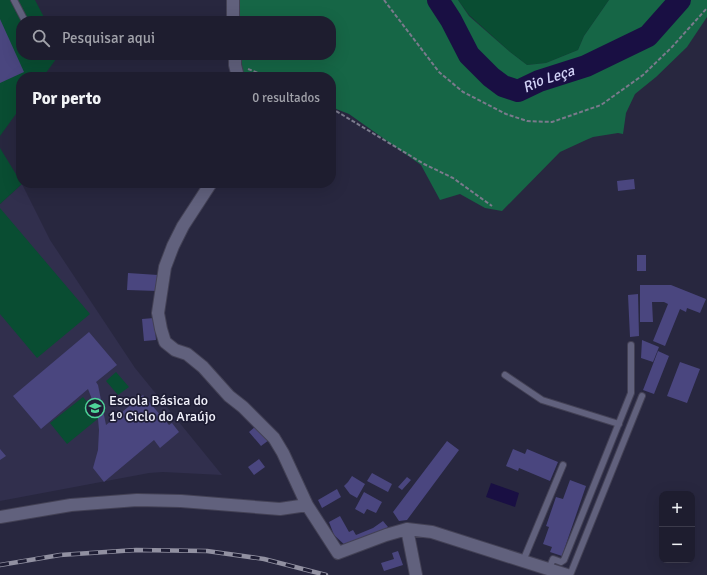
<!DOCTYPE html>
<html lang="pt">
<meta charset="utf-8">
<style>
:root{--surface:#1e1d2f;--page:#262637;--text:#f1f3f6;--muted:#a1a2aa;--line:#3c3b4b}
body{margin:0;font-family:Signika,sans-serif;background:var(--page);color:var(--text)}
.controls{position:absolute;right:12px;bottom:12px;display:grid;overflow:hidden;border-radius:8px;box-shadow:0 4px 16px #0002}
.controls button{width:36px;height:36px;display:grid;place-items:center;padding:0;border:0;border-bottom:1px solid var(--line);background:var(--surface);color:var(--text);font:20px sans-serif}
.list{margin:0;padding:0;list-style:none}
h2{display:flex;justify-content:space-between;align-items:center;height:52px;margin:0;padding:0 16px;font-size:17px}
h2 small{font-size:13px;font-weight:400;color:var(--muted)}
.icon{flex:none;width:22px;height:22px;fill:none;stroke:currentColor;stroke-width:2;stroke-linecap:round;stroke-linejoin:round}
.map{position:relative;flex:none;width:707px;height:575px;overflow:hidden}
.search{position:absolute;background:var(--surface);box-shadow:0 4px 16px #0002;left:16px;top:16px;width:320px;height:44px;display:flex;align-items:center;gap:10px;box-sizing:border-box;padding:0 14px;border-radius:16px;color:var(--muted);font-size:15px}
.panel{position:absolute;background:var(--surface);box-shadow:0 4px 16px #0002;left:16px;top:72px;width:320px;height:116px;border-radius:16px}
.map>svg:first-child{display:block}
.built{fill:#312f4d}
.green{fill:#094d32}
.forest{fill:#166646}
.water{fill:#190f43}
.lines{fill:none;stroke-linecap:round;stroke-linejoin:round}
.river{stroke:#190f43;stroke-width:22}
.building{fill:#4a467f}
.service-casing{stroke:#434155;stroke-width:8}
.minor-casing{stroke:#434155;stroke-width:14}
.path{stroke:#7a7a8c;stroke-width:2;stroke-dasharray:4 2;stroke-linecap:butt}
.service{stroke:#61617d;stroke-width:6}
.minor{stroke:#61617d;stroke-width:12}
.rail-casing{stroke:#9190a1;stroke-width:4.5}
.rail{stroke:#1e1d34;stroke-width:3;stroke-dasharray:9;stroke-linecap:butt}
.labels{text-anchor:middle;stroke-width:3.5;stroke-linejoin:round;paint-order:stroke}
.poi-label{font-size:14px;fill:#f3f3fd;stroke:#1e1d34;text-anchor:start}
.water-label{font-size:15px;font-style:italic;fill:#d2d2f6;stroke:#1e1d34}
</style>
<div class="map">
<svg width="707" height="575" viewBox="0 0 707 575">
<rect width="100%" height="100%" fill="#28273f"/>
<path class="built" d="M22 184 50 240 135 368 222 475 163 472 149 473 0 501V204Z"/>
<path class="green" d="M0 0H35L46 21H21V55H59L43 77H21V107L0 136Z
M458 0H609L584 36 578 50 546 63 527 65 510 52 469 15Z
M0 148 22 184 0 204Z
M0 208 90 314 37 358 0 314Z
M116 372 129 387 118 395 106 381Z
M83 397 100 417 67 444 50 423Z"/>
<path class="forest" d="M228 0H458L469 16 510 52 527 65 546 63 578 50 584 36 609 0H707V17L687 47 656 77 635 94 626 113 623 134 618 133 593 137 586 140 560 152 502 211 485 208 460 194 440 200 421 165 349 114 331 107V77H240L237 55H331V21H232Z"/>
<path class="water" d="M491 483 519 493 515 507 486 497Z"/>
<g class="lines">
<path class="river" id="s1" d="M438 0 451 20 469 55 491 77 503 86 518 91 539 81 586 66 648 36 680 0"/>
</g>
<path class="building" d="M0 19 24 72 0 83Z
M634 179 635 189 618 191 617 181Z
M637 255H646V271H637Z
M128 273 158 275V291L127 290Z
M640 285H671L706 299 700 313 687 308 686 312 680 309 665 346 653 341 668 304 664 302H652L653 322H640Z
M638 294 639 336 630 337 628 295Z
M154 318 156 340 144 341 142 319Z
M89 332 117 365 96 382 98 385 106 425 143 395 169 425 172 423 179 432 160 448 154 440 104 482 93 468 98 450 99 430 98 419 95 407 88 389 41 429 13 396Z
M642 340 659 347 653 362 641 358Z
M658 351 669 356 654 394 643 390Z
M680 362 700 369 687 403 667 396Z
M257 425 269 440 261 446 249 432Z
M447 441 459 450 407 520 399 521 393 512Z
M0 449 6 456 0 460Z
M513 449 525 454 527 449 558 462 550 481 519 468 518 471 506 466Z
M259 459 265 467 254 475 248 467Z
M372 473 392 484 388 492 367 481Z
M352 476 365 484 357 498 350 494 344 486 348 482Z
M407 477 411 480 402 490 398 487Z
M570 480 586 486 562 556 550 552 552 547 543 544 549 527 546 526 556 497 563 499Z
M337 489 341 497 322 508 318 500Z
M364 492 382 502 376 513 367 509 364 514 355 509Z
M340 516 349 532 353 530 356 535 373 528 383 521 388 527 376 536 347 547 334 535 329 522Z
M398 551 403 565 384 571 381 563 394 559 392 553Z"/>
<g class="lines">
<defs>
<path id="service" d="M14 0 25 21
M505 375 542 400 619 424
M523 561 563 465
M549 569 553 559 561 562 564 560 631 393V345
M570 575 642 396"/>
<path id="minor" d="M233 0V21
M235 55V65L238 77
M211 183 183 226 173 246 165 267 158 313 161 329 165 342 175 350 187 354 203 367 229 396 243 407 274 438 283 453 307 505 338 553 386 535 407 529 432 532 567 575
M0 517 71 505 137 500 181 501 280 509 307 505
M407 529 416 575"/>
</defs>
<use href="#service" class="service-casing"/>
<use href="#minor" class="minor-casing"/>
<path class="path" d="M384 0 439 72 463 92 506 114 527 121 552 122 601 105 643 75 672 47 707 8
M248 69 269 77
M331 108 424 164 453 178 492 206"/>
<use href="#service" class="service"/>
<use href="#minor" class="minor"/>
<defs>
<path id="rail" d="M0 565 60 555 136 550 207 551 264 559 326 575"/>
</defs>
<use href="#rail" class="rail-casing"/>
<use href="#rail" class="rail"/>
</g>
<defs>
<symbol id="school-ring" viewBox="-11 -11 22 22"><circle r="9.5" fill="#1e1d34" stroke="#4fd399" stroke-width="1.5"/><path d="M0-5L7-2L0 1L-7-2ZM-4 1L0 2.5L4 1V4Q0 6-4 4Z" fill="#4fd399"/></symbol>
</defs>
<g fill-rule="evenodd">
<use href="#school-ring" x="84" y="397" width="22" height="22"/>
</g>
<g class="labels">
<g class="poi-label">
<text x="109" y="405">Escola Básica do<tspan x="109" dy="16">1º Ciclo do Araújo</tspan></text>
</g>
<g class="water-label">
<text dy="5" stroke="none"><textPath href="#s1" startOffset="158">Rio Leça</textPath></text>
</g>
</g>
</svg>
<div class="controls">
<button>+</button>
<button>−</button>
</div>
<div class="search"><svg class="icon" aria-label="search" viewBox="0 0 24 24"><circle cx="10" cy="10" r="6"/><path d="M15 15l6 6"/></svg>Pesquisar aqui</div>
<section class="panel">
<h2>Por perto<small>0 resultados</small></h2>
<ul class="list">
</ul>
</section>
</div>
